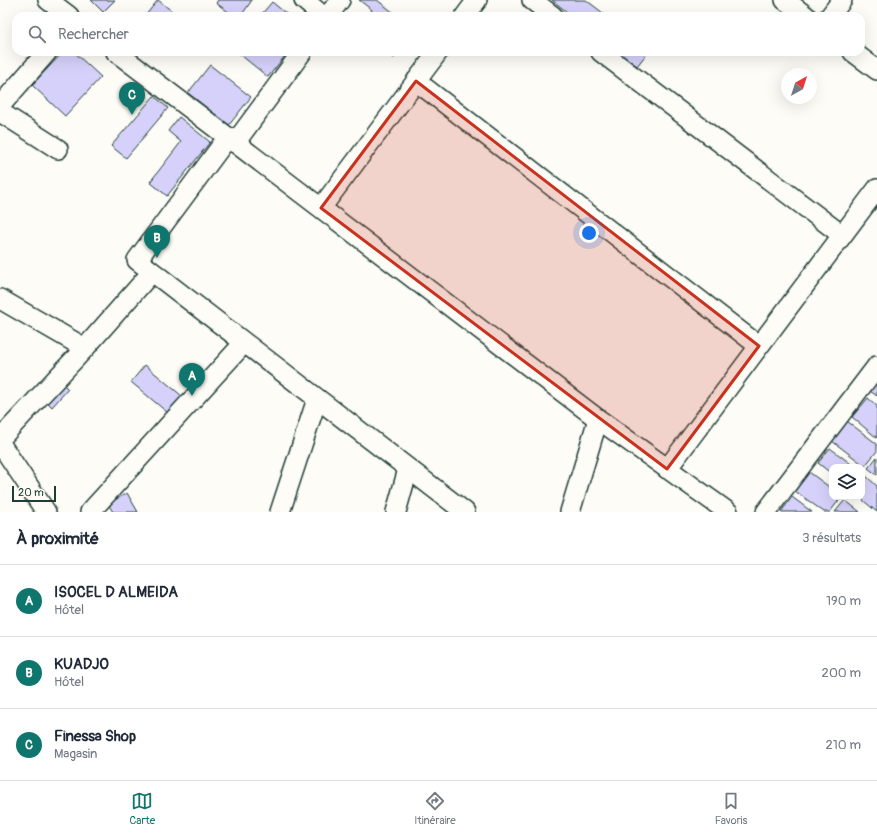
<!DOCTYPE html>
<html lang="fr">
<meta charset="utf-8">
<style>
:root{--surface:#fff;--page:#f6f6f7;--text:#1f2937;--muted:#747a83;--line:#e0e1e3;--accent:#0f766e}
body{margin:0;font-family:Pangolin,sans-serif;background:var(--page);color:var(--text)}
.controls{position:absolute;right:12px;bottom:12px;display:grid;overflow:hidden;border-radius:8px;box-shadow:0 4px 16px #0002}
.controls button{width:36px;height:36px;display:grid;place-items:center;padding:0;border:0;border-bottom:1px solid var(--line);background:var(--surface);color:var(--text);font:20px sans-serif}
.compass{position:absolute;left:781px;top:68px;width:36px;height:36px;border-radius:50%;background:var(--surface);box-shadow:0 4px 16px #0002;rotate:39deg}
.scale{position:absolute;left:12px;bottom:10px;width:44px;box-sizing:border-box;padding-left:4px;border:2px solid #1f3d34;border-top:0;font-size:11px;line-height:14px;white-space:nowrap;color:#1f3d34;-webkit-text-stroke:3px #fdfcf7;paint-order:stroke}
.you{position:absolute;left:589px;top:233px;width:14px;height:14px;margin:-10px;border:3px solid #fff;border-radius:50%;background:#1a73e8;box-shadow:0 0 0 6px #1a73e833}
.badge{display:grid;place-items:center;width:26px;height:26px;border-radius:50%;background:var(--accent);color:#fff;font-size:13px;font-weight:700}
.pin{position:absolute;translate:-50% -33px;filter:drop-shadow(0 1px 2px #0008)}
.pin::after{content:'';position:absolute;top:21px;width:14px;height:12px;background:inherit;clip-path:polygon(0 0,100% 0,50% 100%)}
.list{margin:0;padding:0;list-style:none}
h2{display:flex;justify-content:space-between;align-items:center;height:52px;margin:0;padding:0 16px;font-size:17px}
h2 small{font-size:13px;font-weight:400;color:var(--muted)}
.list li{display:grid;grid-template-columns:26px 1fr auto;gap:12px;align-items:center;box-sizing:border-box;height:72px;padding:0 16px;border-top:1px solid var(--line)}
.list b{display:block;font-size:15px;white-space:nowrap}
.list p{margin:0;font-size:13px;white-space:nowrap;color:var(--muted)}
.list em{font-size:13px;font-style:normal;color:var(--muted)}
.icon{flex:none;width:22px;height:22px;fill:none;stroke:currentColor;stroke-width:2;stroke-linecap:round;stroke-linejoin:round}
.map{position:relative;flex:none;width:877px;height:512px;overflow:hidden}
.search{position:absolute;background:var(--surface);box-shadow:0 4px 16px #0002;left:12px;right:12px;top:12px;height:44px;display:flex;align-items:center;gap:10px;box-sizing:border-box;padding:0 14px;border-radius:12px;color:var(--muted);font-size:15px}
.sheet{height:268px;background:var(--surface)}
nav{display:flex;justify-content:space-around;align-items:center;box-sizing:border-box;height:56px;border-top:1px solid var(--line);background:var(--surface);font-size:11px;color:var(--muted)}
nav a{display:grid;justify-items:center;gap:2px}
nav .on{color:var(--accent)}
.map>svg:first-child{display:block}
.building{fill:#d6d1fa;stroke:#1f3d34}
.lines{fill:none;stroke-linecap:round;stroke-linejoin:round}
.minor-casing{stroke:#1f3d34;stroke-width:22}
.minor{stroke:#fdfcf7;stroke-width:19}
.marked{fill:#c8321e;fill-opacity:0.2;stroke:#c8321e;stroke-width:3;stroke-linejoin:round}
</style>
<div class="map">
<svg width="877" height="512" viewBox="0 0 877 512">
<rect width="100%" height="100%" fill="#fdfcf7"/>
<filter id="ink" filterUnits="userSpaceOnUse"><feTurbulence type="fractalNoise" baseFrequency=".025" numOctaves="2"/><feDisplacementMap in="SourceGraphic" scale="8" xChannelSelector="R" yChannelSelector="G"/><feConvolveMatrix kernelMatrix="1 2 1 2 8 2 1 2 1" color-interpolation-filters="sRGB"/></filter>
<g filter="url(#ink)">
<path class="building" d="M91 0H115L103 12Z
M158 0 178 16H145Z
M218 0H252L241 16H234L216 3Z
M359 0H377L398 16H368L372 10Z
M552 0H586L607 16H572Z
M272 2 289 16H260Z
M63 52H74L101 77 65 116 32 85Z
M237 52H280L285 56 268 77Z
M386 52H399L394 58Z
M400 52H409L406 56Z
M618 52H648L637 66Z
M210 65 251 97 229 125 188 93Z
M154 96 168 108 126 158 111 146Z
M179 117 210 142 167 196 150 182 181 142 168 131Z
M145 365 182 396 168 413 131 382Z
M877 381V396L870 391Z
M61 382 68 389 52 407 45 400Z
M868 398 877 406V438L852 417Z
M847 421 877 444V451L865 466 832 441Z
M830 448 855 467H832V474L818 463Z
M877 457V475L868 468Z
M809 472 832 489V497H841L830 512H824L795 491Z
M865 475 877 486V512L859 497H862V478Z
M127 493 138 512H113L108 504Z
M792 497 812 512H781Z
M845 500 860 512H835Z"/>
<g class="lines">
<defs>
<path id="minor" d="M48 0 69 16
M304 0 323 16
M532 0 553 16
M785 0 806 16
M328 16 340 0
M465 16 477 0
M830 16 842 0
M116 52 598 419 728 512
M601 52 842 235
M853 52 877 70
M416 81 759 346
M0 106 47 52
M0 112 58 149
M228 137 137 260 465 512
M235 143 302 52
M321 208 438 52
M0 299 85 348
M0 439 85 348 152 272
M0 443 46 512
M667 469 877 189
M90 512 244 343
M280 512 317 399
M396 512 408 469
M570 512 598 419
M766 512 877 366"/>
</defs>
<use href="#minor" class="minor-casing"/>
<use href="#minor" class="minor"/>
</g>
</g>
<path class="marked" d="M416 81 759 346 667 469 321 208Z"/>
</svg>
<div class="controls">
<button><svg class="icon" aria-label="layers" viewBox="0 0 24 24"><path d="M12 4l9 5-9 5-9-5zM3 14l9 5 9-5"/></svg></button>
</div>
<svg class="compass" viewBox="-18 -18 36 36"><path d="M0-13l5 13h-10z" fill="#e53935"/><path d="M0 13l5-13h-10z" fill="#747a83"/></svg>
<div class="scale">20 m</div>
<div class="you"></div>
<div class="pin badge" style="left:192px;top:396px">A</div>
<div class="pin badge" style="left:157px;top:258px">B</div>
<div class="pin badge" style="left:132px;top:115px">C</div>
<div class="search"><svg class="icon" aria-label="search" viewBox="0 0 24 24"><circle cx="10" cy="10" r="6"/><path d="M15 15l6 6"/></svg>Rechercher</div>
</div>
<section class="sheet">
<h2>À proximité<small>3 résultats</small></h2>
<ul class="list">
<li><span class="badge">A</span><div><b>ISOCEL D ALMEIDA</b><p>Hôtel</p></div><em>190 m</em></li>
<li><span class="badge">B</span><div><b>KUADJO</b><p>Hôtel</p></div><em>200 m</em></li>
<li><span class="badge">C</span><div><b>Finessa Shop</b><p>Magasin</p></div><em>210 m</em></li>
</ul>
</section>
<nav>
<a class="on"><svg class="icon" aria-label="map" viewBox="0 0 24 24"><path d="M3 6l6-2 6 2 6-2v14l-6 2-6-2-6 2zM9 4v14M15 6v14"/></svg>Carte</a>
<a><svg class="icon" aria-label="directions" viewBox="0 0 24 24"><path d="M12 3l9 9-9 9-9-9zM9 14v-3h6M13 9l2 2-2 2"/></svg>Itinéraire</a>
<a><svg class="icon" aria-label="saved" viewBox="0 0 24 24"><path d="M7 4h10v16l-5-4-5 4z"/></svg>Favoris</a>
</nav>
